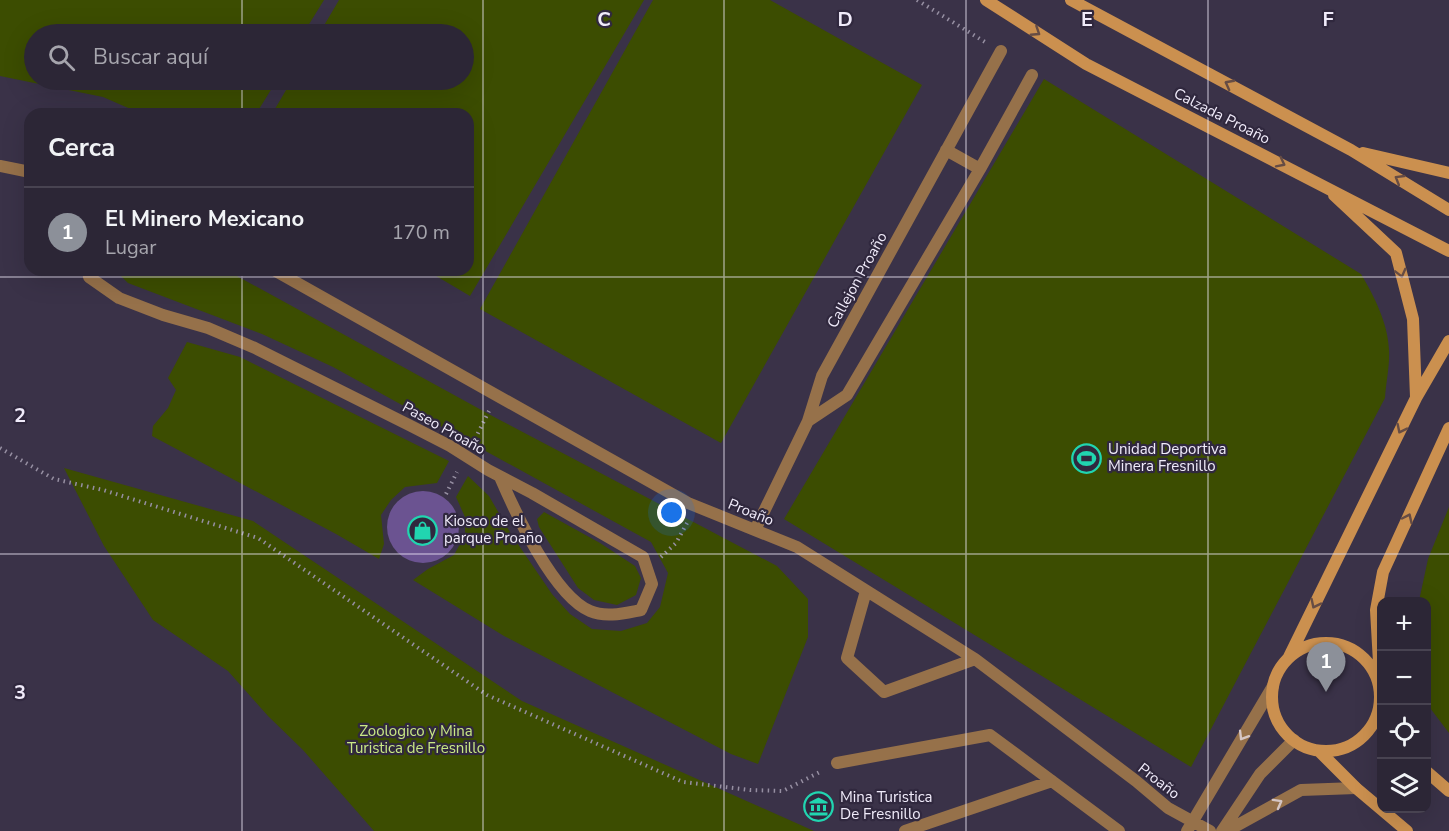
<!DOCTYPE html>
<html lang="es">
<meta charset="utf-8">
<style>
:root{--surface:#2c2636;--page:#383242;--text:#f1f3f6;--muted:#a6a5ad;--line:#484351;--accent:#8c9099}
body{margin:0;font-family:"Nunito Sans",sans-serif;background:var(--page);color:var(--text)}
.controls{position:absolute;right:18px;bottom:18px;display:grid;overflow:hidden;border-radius:12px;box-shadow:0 6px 24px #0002}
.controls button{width:54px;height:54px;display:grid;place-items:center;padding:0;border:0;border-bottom:2px solid var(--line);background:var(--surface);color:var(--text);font:30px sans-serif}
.you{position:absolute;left:672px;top:513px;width:21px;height:21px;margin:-15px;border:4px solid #fff;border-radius:50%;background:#1a73e8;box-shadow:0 0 0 9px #1a73e833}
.badge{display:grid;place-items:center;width:39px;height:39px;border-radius:50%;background:var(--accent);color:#fff;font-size:20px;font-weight:700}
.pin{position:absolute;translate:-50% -50px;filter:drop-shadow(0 2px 3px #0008)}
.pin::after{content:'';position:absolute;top:32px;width:21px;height:18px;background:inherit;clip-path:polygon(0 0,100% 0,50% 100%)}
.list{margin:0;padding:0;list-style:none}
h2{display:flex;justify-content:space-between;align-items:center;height:78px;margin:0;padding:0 24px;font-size:26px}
h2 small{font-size:20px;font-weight:400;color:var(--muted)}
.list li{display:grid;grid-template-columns:39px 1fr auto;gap:18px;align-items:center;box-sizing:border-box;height:90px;padding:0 24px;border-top:2px solid var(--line)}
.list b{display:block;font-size:22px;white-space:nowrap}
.list p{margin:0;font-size:20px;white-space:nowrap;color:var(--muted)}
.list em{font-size:20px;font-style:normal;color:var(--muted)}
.icon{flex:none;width:33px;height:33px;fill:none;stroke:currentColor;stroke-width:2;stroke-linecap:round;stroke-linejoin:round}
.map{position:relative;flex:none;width:1449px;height:831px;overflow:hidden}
.search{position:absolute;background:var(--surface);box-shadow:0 6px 24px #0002;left:24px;top:24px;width:450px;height:66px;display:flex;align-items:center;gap:15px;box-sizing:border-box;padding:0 21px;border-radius:33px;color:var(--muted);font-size:22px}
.panel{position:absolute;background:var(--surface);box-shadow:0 6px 24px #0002;left:24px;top:108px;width:450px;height:168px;border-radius:18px}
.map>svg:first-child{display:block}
.green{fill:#3c4d01}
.building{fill:#6b5391}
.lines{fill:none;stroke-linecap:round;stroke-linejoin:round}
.path{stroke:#968fa2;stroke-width:4;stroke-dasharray:1.5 4.5;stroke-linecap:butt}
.lane{stroke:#96714a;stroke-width:12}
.secondary{stroke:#cb904f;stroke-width:12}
.oneway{stroke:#664c44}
.oneway2{stroke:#d5c6c5}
.grid{fill:none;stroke:#f0ebfa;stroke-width:1.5;stroke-opacity:0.55}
.labels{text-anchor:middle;stroke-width:4.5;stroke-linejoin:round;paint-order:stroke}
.street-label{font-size:15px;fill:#f0ebfa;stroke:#30283e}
.poi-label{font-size:15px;fill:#f0ebfa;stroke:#30283e;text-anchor:start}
.park-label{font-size:15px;fill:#c9e885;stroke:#30283e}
.grid-label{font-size:20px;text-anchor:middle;font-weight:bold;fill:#f0ebfa;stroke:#30283e;stroke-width:4.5;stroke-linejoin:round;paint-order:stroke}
</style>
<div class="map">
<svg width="1449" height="831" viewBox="0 0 1449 831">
<rect width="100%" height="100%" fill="#3a3248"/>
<path class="green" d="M0 0H324L303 34H34V80H277L256 114H142L103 97 0 76Z
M339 0H644L470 296 426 270H468V114H272L292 80H464V34H319Z
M653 0H770L922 85 721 443 480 309Z
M1044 79 1361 274C1374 296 1388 323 1389 350 1390 365 1386 382 1385 398L1191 767 784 519Z
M115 270H226L496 418 777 566 808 599V637L758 764 731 754 504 636 413 580 428 569 454 555 465 535V517L456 497 468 476 489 496 511 534 552 594 570 614 592 629 621 631 647 623 660 607 668 573 651 542 333 367 262 334 128 283Z
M187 342 240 357 449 461 437 483 405 487 391 500 381 515 384 544 379 559 336 534 152 436 153 426 168 408 176 390 168 378Z
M64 468 253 521 522 701 814 831H374L303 750 268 716 228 671 153 620 104 546Z
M1449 507V733L1427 704 1426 602 1419 601 1428 559Z
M544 512 600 543 635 566 641 578 636 595 617 605 594 600 578 588 539 527 537 519Z"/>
<path class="building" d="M387 527a36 36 0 1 1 72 0a36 36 0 1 1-72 0Z"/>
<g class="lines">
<path class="path" d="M917 0 985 42
M475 439 489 411
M0 448 54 479 103 490 258 538 487 695 683 782 750 790 783 791 820 772
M446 494 457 472
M661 557 676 543 687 523"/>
<path class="lane" d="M946 150 980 169
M0 166 30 172
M88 270 89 277 119 298 163 315 208 328 255 348 411 426 450 446 488 470 532 493 643 557 652 584 641 610C625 613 606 618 590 611 554 596 515 512 500 477
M274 270 688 503 797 547 975 659 1136 781 1168 808 1210 831
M808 421 847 395 980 169 1032 75
M755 530 808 421 822 376 1001 51
M866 591 847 658 884 692 975 659
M837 763 990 735 1119 831
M905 831 1052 781
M1187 831 1273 686
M1222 831 1260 774 1294 740
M1227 831 1301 790 1356 788"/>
<path class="secondary" d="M986 0 1086 64 1449 251
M1071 0 1351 150 1449 210
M1363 153 1449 173
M1334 195 1396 253 1413 319 1416 397
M1272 697a54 54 0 1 1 108 0a54 54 0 1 1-108 0Z
M1289 657 1416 398 1449 341
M1380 680 1376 610 1383 572 1449 428
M1319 751 1356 788 1407 831
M1426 771 1449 791"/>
</g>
<defs><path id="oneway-chevron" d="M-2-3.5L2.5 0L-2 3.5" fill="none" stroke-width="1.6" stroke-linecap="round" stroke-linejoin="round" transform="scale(1.5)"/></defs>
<g class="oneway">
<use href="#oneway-chevron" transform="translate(1036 32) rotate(33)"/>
<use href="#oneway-chevron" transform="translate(1229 84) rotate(-152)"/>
<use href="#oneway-chevron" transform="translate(1281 163) rotate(27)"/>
<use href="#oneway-chevron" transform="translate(1399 179) rotate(-149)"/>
<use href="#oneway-chevron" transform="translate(1401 273) rotate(76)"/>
<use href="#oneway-chevron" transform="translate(1401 429) rotate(116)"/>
<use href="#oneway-chevron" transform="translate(1408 518) rotate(-65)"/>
<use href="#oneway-chevron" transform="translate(1315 604) rotate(116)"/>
</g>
<g class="oneway2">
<use href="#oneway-chevron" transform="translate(1243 736) rotate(121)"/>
<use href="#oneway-chevron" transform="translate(1278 803) rotate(-29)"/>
</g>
<path class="grid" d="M242 0V34M483 0V831M724 0V831M966 0V831M1208 0V831M242 80V114M242 270V831M0 277H1449M0 554H1449"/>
<defs>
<symbol id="stadium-ring" viewBox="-11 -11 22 22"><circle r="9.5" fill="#30283e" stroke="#21d5b0" stroke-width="1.5"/><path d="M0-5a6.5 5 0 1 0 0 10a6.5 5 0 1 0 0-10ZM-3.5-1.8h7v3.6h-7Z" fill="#21d5b0"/></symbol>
<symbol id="shop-ring" viewBox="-11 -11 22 22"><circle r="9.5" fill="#30283e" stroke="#21d5b0" stroke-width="1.5"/><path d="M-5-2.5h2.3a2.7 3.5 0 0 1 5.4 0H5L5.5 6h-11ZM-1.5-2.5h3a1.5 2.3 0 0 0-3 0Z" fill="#21d5b0"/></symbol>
<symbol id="museum-ring" viewBox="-11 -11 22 22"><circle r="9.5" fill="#30283e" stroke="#21d5b0" stroke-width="1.5"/><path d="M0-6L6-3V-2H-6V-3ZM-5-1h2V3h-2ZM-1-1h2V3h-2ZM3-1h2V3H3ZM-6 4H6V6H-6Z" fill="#21d5b0"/></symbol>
</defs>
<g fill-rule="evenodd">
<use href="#stadium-ring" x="1070" y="442" width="33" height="33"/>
<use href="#shop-ring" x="406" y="514" width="33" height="33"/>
<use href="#museum-ring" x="802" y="790" width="33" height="33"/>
</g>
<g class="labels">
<g class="street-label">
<text transform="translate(1222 116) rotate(27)" y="5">Calzada Proaño</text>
<text transform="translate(857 280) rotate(-61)" y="5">Callejon Proaño</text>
<text transform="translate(444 428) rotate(29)" y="5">Paseo Proaño</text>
<text transform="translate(751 512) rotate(22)" y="5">Proaño</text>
<text transform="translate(1159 781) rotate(38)" y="5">Proaño</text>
</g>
<g class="poi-label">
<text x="1108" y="454">Unidad Deportiva<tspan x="1108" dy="17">Minera Fresnillo</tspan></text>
<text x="444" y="526">Kiosco de el<tspan x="444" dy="17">parque Proaño</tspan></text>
<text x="840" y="802">Mina Turistica<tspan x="840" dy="17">De Fresnillo</tspan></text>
</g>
<g class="park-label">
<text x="416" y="736">Zoologico y Mina<tspan x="416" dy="17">Turistica de Fresnillo</tspan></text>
</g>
</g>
<g class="grid-label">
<text x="604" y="26">C</text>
<text x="845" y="26">D</text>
<text x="1087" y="26">E</text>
<text x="1328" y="26">F</text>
<text x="20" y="422">2</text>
<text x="20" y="699">3</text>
</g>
</svg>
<div class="controls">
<button>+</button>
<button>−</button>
<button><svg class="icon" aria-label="locate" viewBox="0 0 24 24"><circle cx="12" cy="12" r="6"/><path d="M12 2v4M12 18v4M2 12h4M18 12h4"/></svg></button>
<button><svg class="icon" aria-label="layers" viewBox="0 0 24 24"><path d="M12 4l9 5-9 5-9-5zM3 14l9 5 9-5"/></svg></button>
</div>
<div class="you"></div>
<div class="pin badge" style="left:1326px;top:692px">1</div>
<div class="search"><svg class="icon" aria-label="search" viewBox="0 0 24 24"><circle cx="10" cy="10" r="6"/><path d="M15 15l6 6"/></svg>Buscar aquí</div>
<section class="panel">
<h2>Cerca<small></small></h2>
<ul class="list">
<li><span class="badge">1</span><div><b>El Minero Mexicano</b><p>Lugar</p></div><em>170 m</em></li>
</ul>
</section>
</div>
